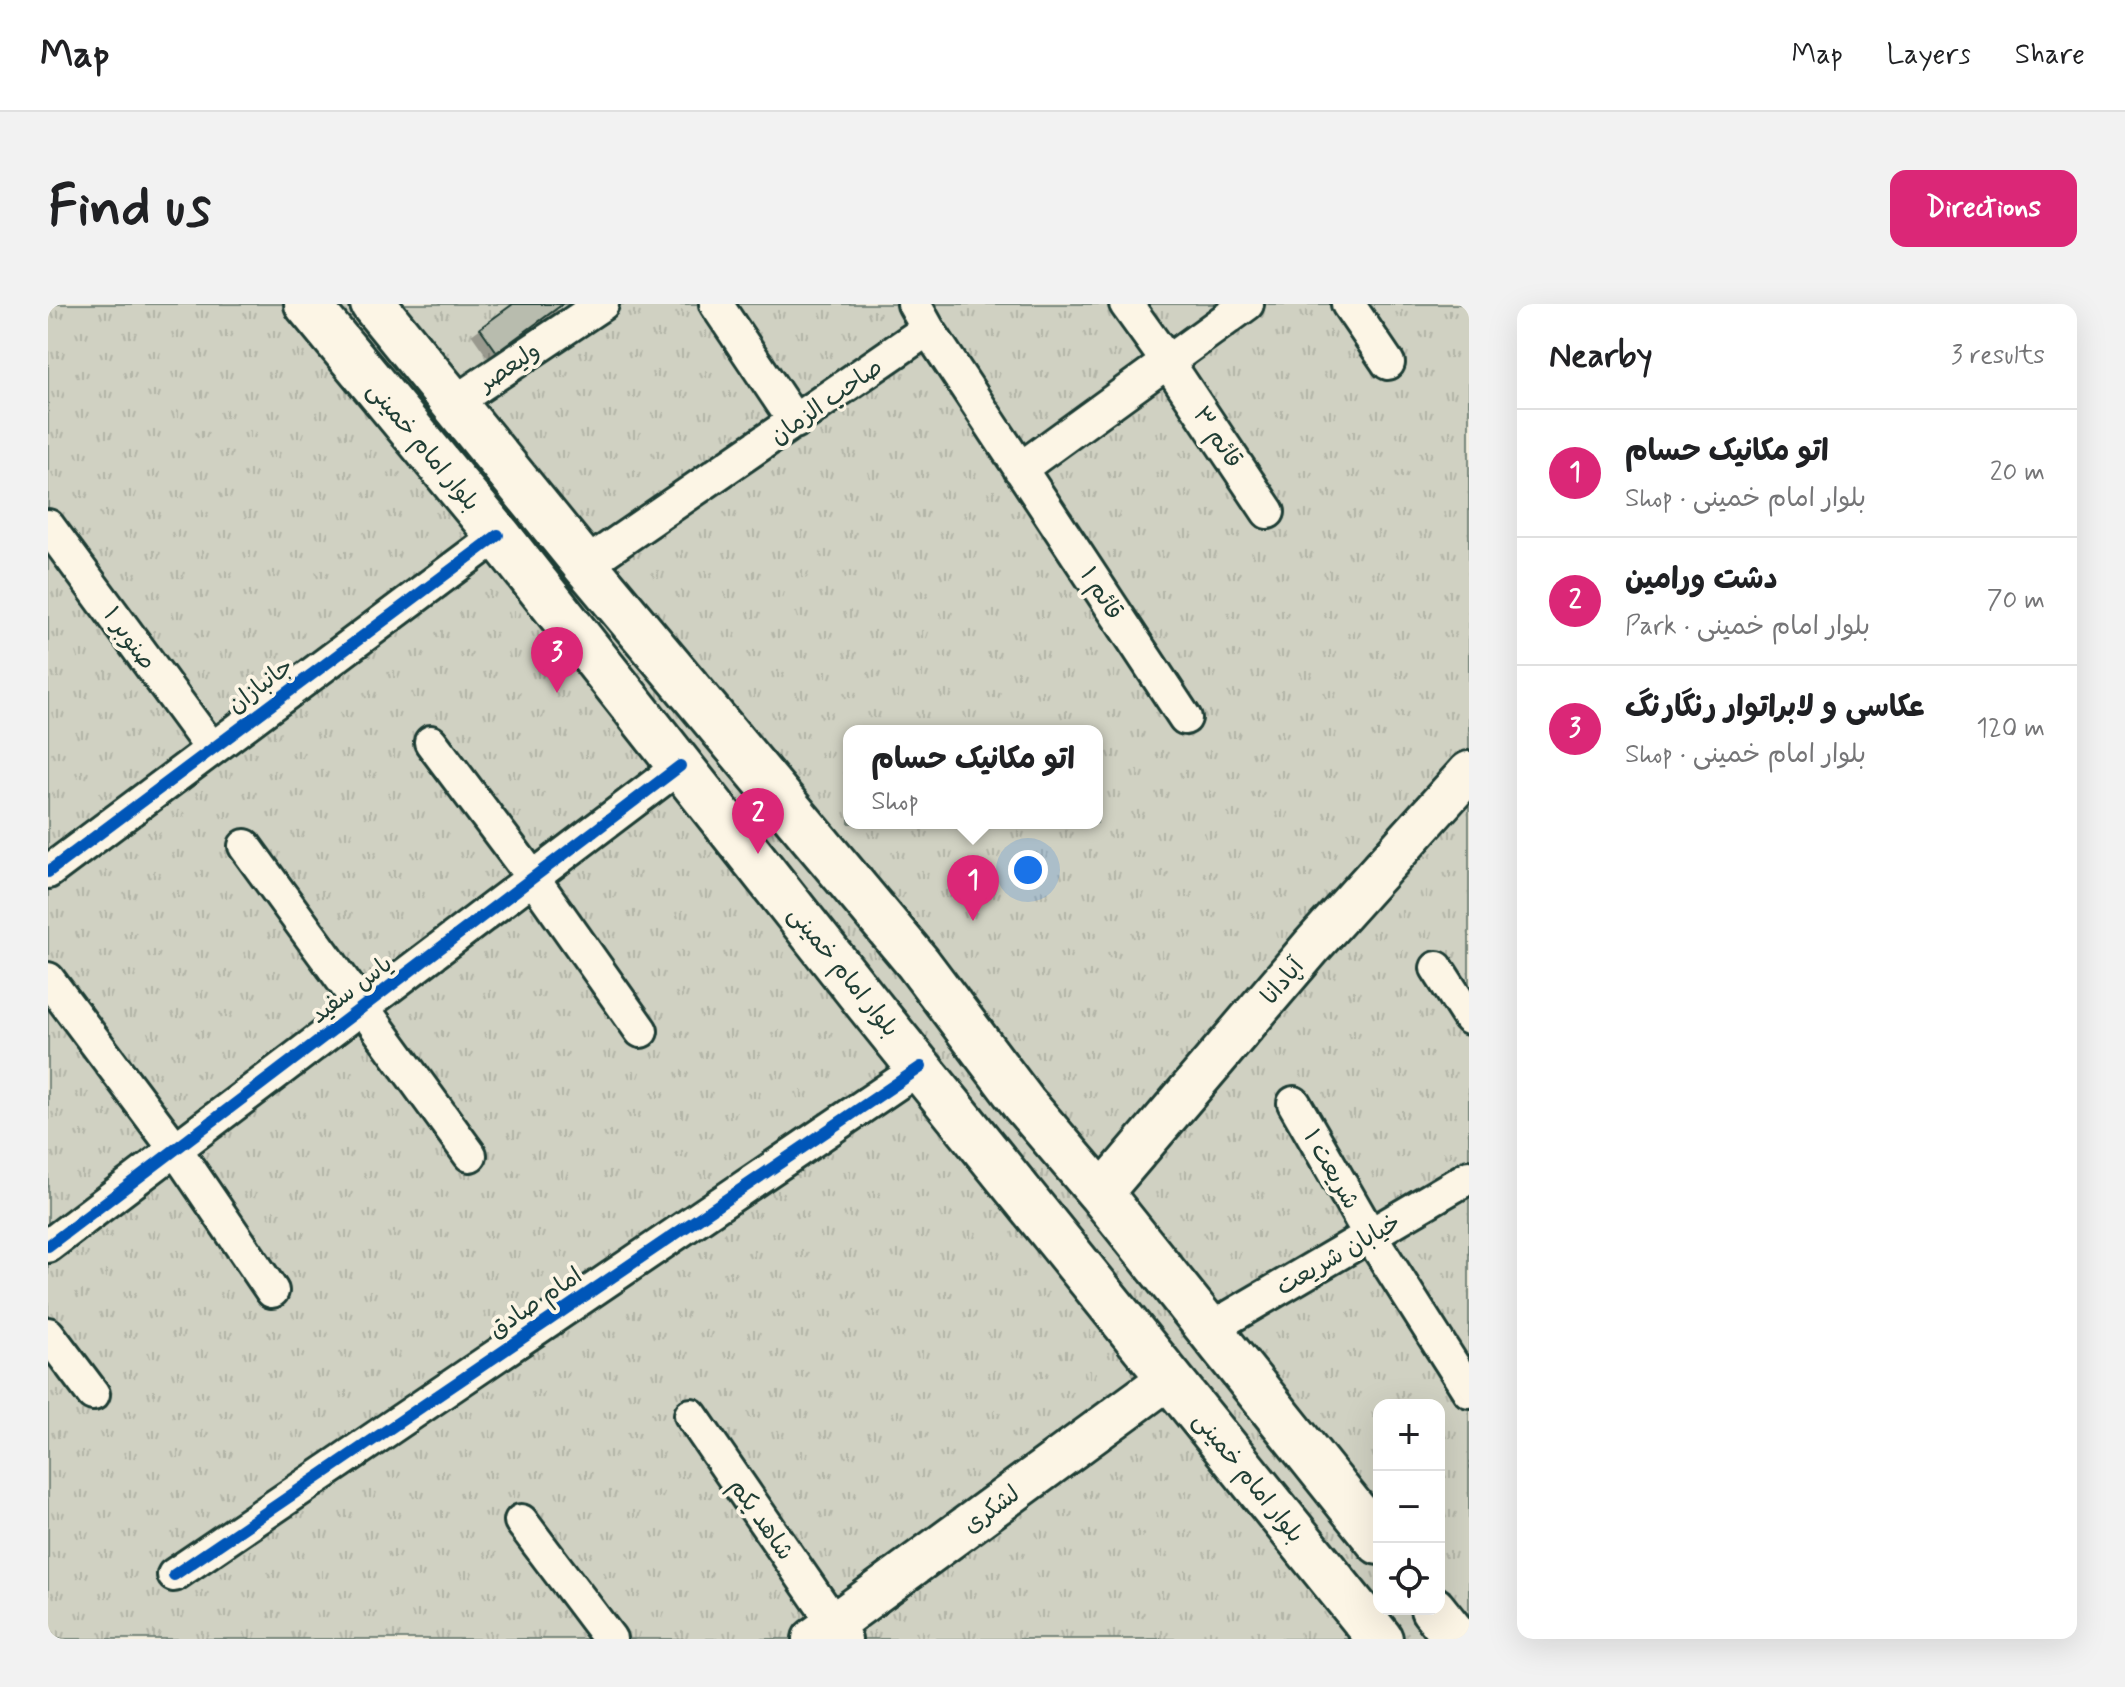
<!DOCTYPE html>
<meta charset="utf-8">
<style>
:root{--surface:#fff;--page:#f2f2f2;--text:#202124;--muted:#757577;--line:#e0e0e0;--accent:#db2777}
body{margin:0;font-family:Mynerve,"Playpen Sans Arabic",sans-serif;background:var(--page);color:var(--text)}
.controls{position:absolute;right:24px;bottom:24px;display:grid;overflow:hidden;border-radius:16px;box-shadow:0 8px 32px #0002}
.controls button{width:72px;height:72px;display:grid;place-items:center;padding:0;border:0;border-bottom:2px solid var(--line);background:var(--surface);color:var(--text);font:40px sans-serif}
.you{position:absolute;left:980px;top:566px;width:28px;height:28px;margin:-20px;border:6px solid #fff;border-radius:50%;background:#1a73e8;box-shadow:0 0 0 12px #1a73e833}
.badge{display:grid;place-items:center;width:52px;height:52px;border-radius:50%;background:var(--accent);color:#fff;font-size:26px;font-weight:700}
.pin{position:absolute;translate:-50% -66px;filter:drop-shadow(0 2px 4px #0008)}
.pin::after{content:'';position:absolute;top:42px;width:28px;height:24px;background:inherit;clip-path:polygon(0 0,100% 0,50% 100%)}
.popup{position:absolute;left:795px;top:421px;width:260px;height:104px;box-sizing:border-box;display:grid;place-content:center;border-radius:16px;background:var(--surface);filter:drop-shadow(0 2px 6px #0005);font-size:26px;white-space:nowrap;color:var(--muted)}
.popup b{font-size:30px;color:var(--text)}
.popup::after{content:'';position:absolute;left:50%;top:100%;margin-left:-16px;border:16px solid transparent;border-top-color:var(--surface)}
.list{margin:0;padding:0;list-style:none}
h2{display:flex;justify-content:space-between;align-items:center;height:104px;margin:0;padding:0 32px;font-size:34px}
h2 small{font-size:26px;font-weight:400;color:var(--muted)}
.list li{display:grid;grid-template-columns:52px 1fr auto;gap:24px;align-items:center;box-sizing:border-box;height:128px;padding:0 32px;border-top:2px solid var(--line)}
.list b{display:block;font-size:30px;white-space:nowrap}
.list p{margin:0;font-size:26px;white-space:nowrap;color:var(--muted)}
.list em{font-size:26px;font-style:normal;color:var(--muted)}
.icon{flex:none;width:44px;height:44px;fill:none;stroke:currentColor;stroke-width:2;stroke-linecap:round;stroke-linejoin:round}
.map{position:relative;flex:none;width:1421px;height:1335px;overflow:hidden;border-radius:16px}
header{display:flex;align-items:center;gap:48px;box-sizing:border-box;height:112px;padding:0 40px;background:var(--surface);border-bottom:2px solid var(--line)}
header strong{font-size:38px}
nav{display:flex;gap:44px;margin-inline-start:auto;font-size:28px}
.intro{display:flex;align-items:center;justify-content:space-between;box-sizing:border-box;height:192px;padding:0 48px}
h1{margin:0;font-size:56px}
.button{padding:20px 36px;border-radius:16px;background:var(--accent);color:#fff;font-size:28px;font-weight:700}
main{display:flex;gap:48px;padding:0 48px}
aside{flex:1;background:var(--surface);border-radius:16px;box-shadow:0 8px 32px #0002}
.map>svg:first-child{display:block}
.park{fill:url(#park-tufts);stroke:#78877b;stroke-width:2;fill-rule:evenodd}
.building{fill:#b8bcae;stroke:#1f3d34;stroke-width:2;filter:url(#shadow)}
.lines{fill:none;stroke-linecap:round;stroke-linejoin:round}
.minor-casing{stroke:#1f3d34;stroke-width:38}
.tertiary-casing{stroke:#1f3d34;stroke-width:46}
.primary-casing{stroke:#1f3d34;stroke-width:50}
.minor{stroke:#fcf5e5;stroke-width:32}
.tertiary{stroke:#fcf5e5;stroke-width:40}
.primary{stroke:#fcf5e5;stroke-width:44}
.cycleway-casing{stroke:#fcf5e5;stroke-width:17}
.cycleway{stroke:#0057b8;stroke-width:12}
.labels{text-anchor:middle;stroke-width:8;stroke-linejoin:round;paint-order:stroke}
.street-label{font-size:24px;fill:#1f3d34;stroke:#fcf5e5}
</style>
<header>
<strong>Map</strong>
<nav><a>Map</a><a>Layers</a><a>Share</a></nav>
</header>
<div class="intro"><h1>Find us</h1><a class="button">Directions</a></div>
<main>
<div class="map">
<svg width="1421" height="1335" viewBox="0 0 1421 1335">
<defs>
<pattern id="park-tufts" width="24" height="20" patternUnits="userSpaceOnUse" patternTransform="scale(2)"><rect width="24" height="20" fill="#d0d1c2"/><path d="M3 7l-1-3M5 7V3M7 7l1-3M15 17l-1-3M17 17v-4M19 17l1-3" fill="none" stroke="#b2b4a7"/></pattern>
<filter id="shadow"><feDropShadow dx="-7" dy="7" stdDeviation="0" flood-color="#0004"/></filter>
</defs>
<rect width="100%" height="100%" fill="#f3eede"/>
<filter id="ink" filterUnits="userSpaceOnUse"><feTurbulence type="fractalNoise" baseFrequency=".0125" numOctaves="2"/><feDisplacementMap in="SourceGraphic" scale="16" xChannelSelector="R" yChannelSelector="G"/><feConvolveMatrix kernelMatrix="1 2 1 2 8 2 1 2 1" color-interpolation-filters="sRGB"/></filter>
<g filter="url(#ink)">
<path class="park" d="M0 0H1421V1335H0ZM801 427H1049V519H801ZM1331 1101H1391V1305H1331Z"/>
<path class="building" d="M465 0H515L449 48 432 24Z"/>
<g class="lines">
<defs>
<path id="minor" d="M668 0 747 118
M866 0 880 25 1137 414
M1078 0 1119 57 1220 208
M1300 0 1340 59
M407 98 554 0
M972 165 1199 0
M0 222 164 445
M537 261 880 25
M383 438 485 574 593 727
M197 542 422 851
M0 568 450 231
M1389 664 1421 714
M0 675 128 846 224 987
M1246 799 1322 931 1421 1087
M0 942 632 462
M1160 1026 1421 873
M0 1030 45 1090
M643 1111 797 1335
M473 1217 562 1335
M126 1271 873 763"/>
<path id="tertiary" d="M1053 890 1264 642 1421 468
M765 1335 1121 1074"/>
<path id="primary" d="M259 0 450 231 820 700 1332 1335
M325 0 537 261 870 659 976 800 1053 890 1331 1238
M1385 1305 1409 1335"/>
</defs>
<use href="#minor" class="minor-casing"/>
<use href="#tertiary" class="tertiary-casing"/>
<use href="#primary" class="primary-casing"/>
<use href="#minor" class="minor"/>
<use href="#tertiary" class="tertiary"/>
<use href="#primary" class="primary"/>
<defs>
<path id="cycleway" d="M0 568 450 231
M0 942 632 462
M126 1271 873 763"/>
</defs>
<use href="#cycleway" class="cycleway-casing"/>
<use href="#cycleway" class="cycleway"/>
</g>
</g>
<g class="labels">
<g class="street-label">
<text transform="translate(461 62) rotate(-34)" y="8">ولیعصر</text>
<text transform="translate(778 97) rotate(-35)" y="8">صاحب الزمان</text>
<text transform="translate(1170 133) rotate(56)" y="8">قائم ۳</text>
<text transform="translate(376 142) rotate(50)" y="8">بلوار امام خمینی</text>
<text transform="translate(1054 289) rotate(57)" y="8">قائم ۱</text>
<text transform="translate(82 334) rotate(54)" y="8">صنوبر ۱</text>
<text transform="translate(212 381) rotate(-37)" y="8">جانبازان</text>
<text transform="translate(796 667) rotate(51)" y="8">بلوار امام خمینی</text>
<text transform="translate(1234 677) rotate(-50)" y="8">آپادانا</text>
<text transform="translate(303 685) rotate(-37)" y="8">یاس سفید</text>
<text transform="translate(1284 865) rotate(60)" y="8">شریعت ۱</text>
<text transform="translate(1290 950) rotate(-30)" y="8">خیابان شریعت</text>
<text transform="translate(487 998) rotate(-34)" y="8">امام صادق</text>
<text transform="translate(1201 1173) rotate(51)" y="8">بلوار امام خمینی</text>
<text transform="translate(943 1205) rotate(-36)" y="8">لشکری</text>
<text transform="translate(714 1215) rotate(55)" y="8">شاهد یکم</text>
</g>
</g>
</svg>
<div class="controls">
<button>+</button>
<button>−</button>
<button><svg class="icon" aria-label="locate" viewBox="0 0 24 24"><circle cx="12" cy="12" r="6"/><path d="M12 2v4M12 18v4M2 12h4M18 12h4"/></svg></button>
</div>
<div class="you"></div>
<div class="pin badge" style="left:925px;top:617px">1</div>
<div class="popup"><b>اتو مکانیک حسام</b>Shop</div>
<div class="pin badge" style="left:710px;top:550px">2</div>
<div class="pin badge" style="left:509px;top:389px">3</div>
</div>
<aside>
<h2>Nearby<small>3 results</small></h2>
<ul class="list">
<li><span class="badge">1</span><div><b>اتو مکانیک حسام</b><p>Shop · بلوار امام خمینی</p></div><em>20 m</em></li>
<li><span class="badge">2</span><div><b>دشت ورامین</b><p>Park · بلوار امام خمینی</p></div><em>70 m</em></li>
<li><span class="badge">3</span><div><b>عکاسی و لابراتوار رنگارنگ</b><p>Shop · بلوار امام خمینی</p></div><em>120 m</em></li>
</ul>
</aside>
</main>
